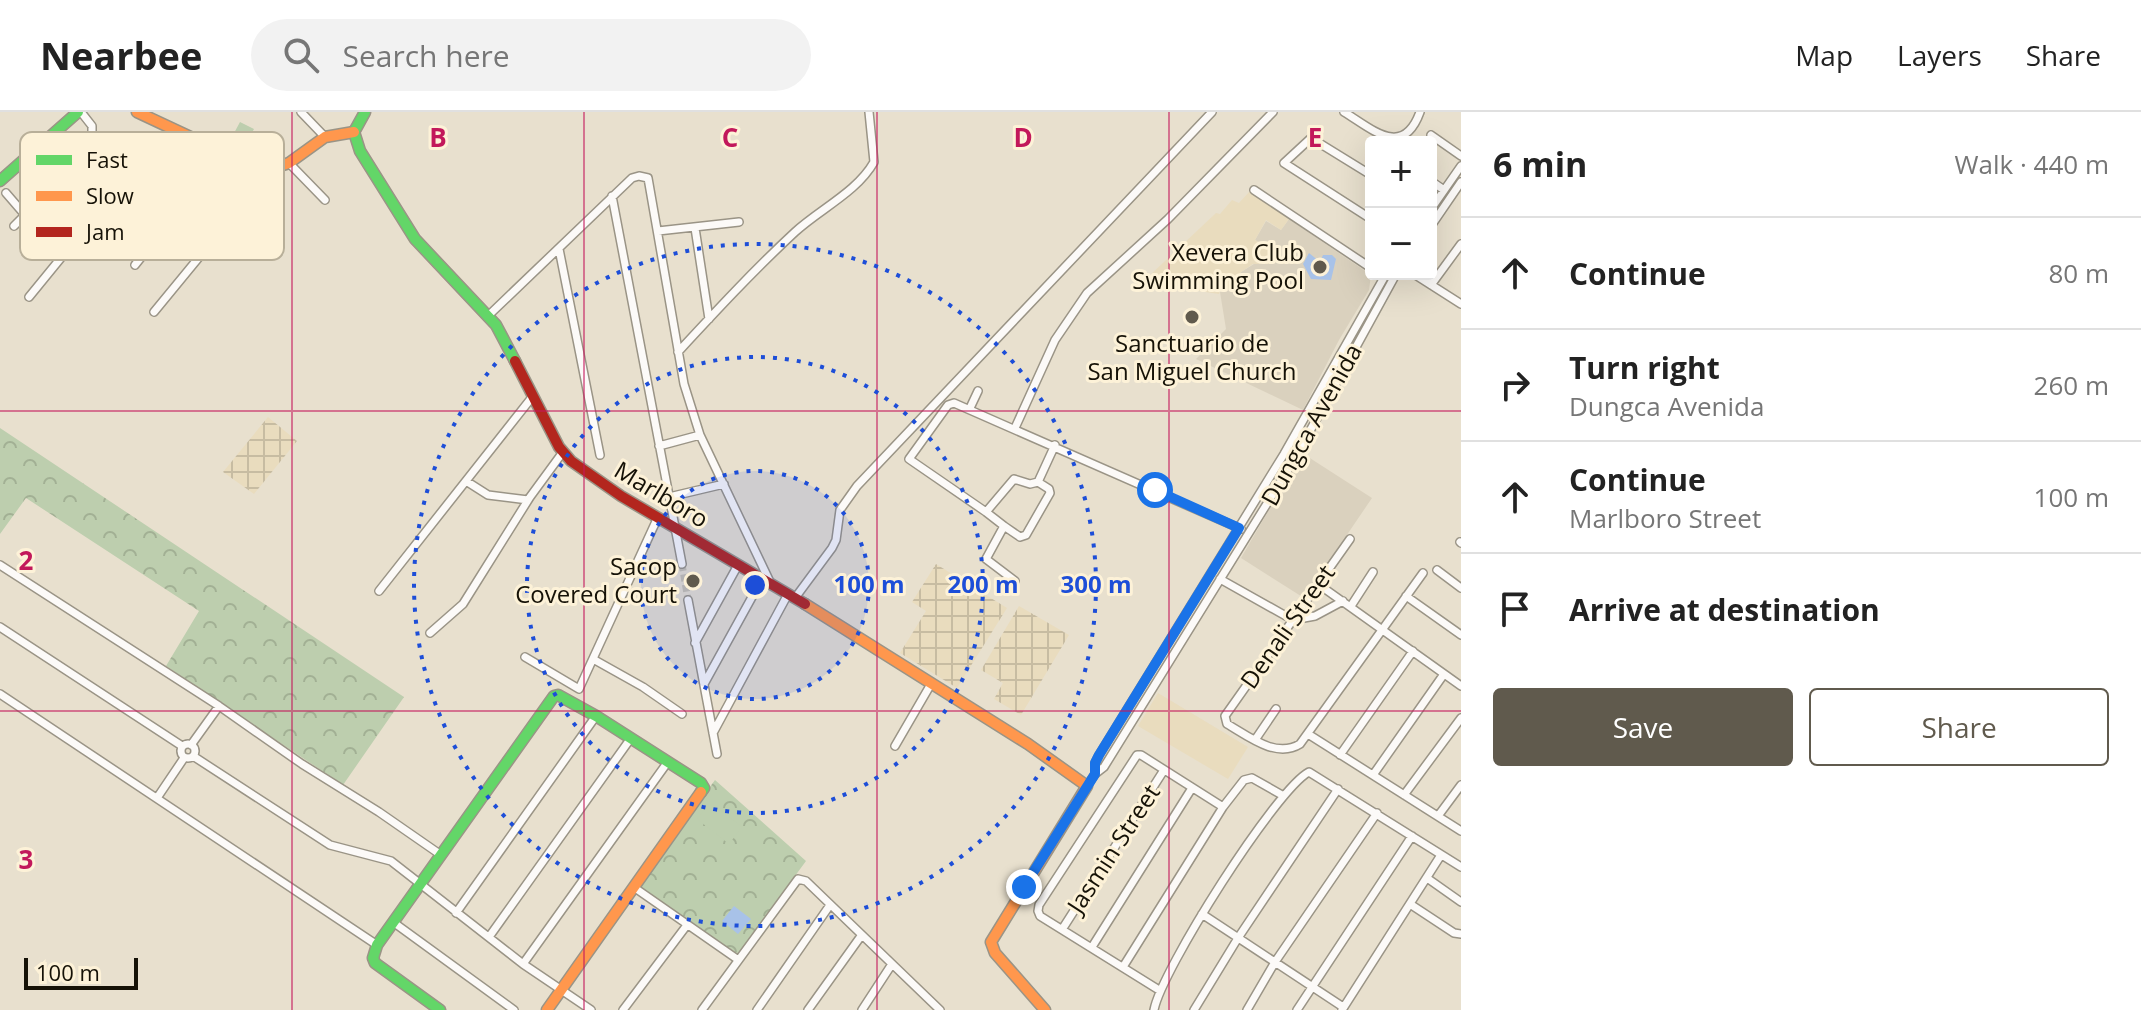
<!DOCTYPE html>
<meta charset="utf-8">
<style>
:root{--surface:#fff;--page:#f2f2f2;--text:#222;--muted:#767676;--line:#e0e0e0;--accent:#605a4d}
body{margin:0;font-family:"Open Sans",sans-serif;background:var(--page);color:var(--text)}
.controls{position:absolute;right:24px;top:24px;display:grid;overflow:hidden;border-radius:8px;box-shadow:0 8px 32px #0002}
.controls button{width:72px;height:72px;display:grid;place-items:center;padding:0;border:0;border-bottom:2px solid var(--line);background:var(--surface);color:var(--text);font:40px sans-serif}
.scale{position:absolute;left:24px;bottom:20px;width:114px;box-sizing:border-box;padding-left:8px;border:4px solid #161207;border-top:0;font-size:22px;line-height:28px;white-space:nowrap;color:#161207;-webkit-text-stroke:6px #fdf2d8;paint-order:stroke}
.stop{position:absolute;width:24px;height:24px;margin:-18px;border:6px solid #1a73e8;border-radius:50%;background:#fff}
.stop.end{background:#1a73e8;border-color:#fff;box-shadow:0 2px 8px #0008}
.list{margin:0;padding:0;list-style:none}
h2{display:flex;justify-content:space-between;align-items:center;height:104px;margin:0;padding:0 32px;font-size:34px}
h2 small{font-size:26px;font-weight:400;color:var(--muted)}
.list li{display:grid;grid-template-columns:52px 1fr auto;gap:24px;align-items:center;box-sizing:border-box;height:112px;padding:0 32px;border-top:2px solid var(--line)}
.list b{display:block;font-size:30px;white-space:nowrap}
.list p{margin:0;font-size:26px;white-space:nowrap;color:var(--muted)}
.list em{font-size:26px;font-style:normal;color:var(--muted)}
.actions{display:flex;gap:16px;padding:24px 32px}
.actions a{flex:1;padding:18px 0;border:2px solid var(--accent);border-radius:8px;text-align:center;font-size:28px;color:var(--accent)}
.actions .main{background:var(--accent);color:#fff}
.icon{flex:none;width:44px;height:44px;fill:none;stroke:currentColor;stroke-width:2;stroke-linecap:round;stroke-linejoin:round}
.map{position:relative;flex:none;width:1461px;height:898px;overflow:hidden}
header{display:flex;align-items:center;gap:48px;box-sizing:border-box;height:112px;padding:0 40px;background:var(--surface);border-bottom:2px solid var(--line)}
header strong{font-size:38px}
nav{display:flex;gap:44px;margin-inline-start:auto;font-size:28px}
.search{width:560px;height:72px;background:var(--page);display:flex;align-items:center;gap:20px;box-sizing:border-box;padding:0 28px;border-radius:44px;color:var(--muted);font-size:30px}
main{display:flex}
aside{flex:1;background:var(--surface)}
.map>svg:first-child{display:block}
.commercial{fill:#dad1be}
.industrial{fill:url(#industrial-grid)}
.built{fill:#e9dcbe}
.forest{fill:url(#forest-crowns)}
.pitch{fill:#bdceae}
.water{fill:#a8c2e8}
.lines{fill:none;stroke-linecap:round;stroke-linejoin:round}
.street-tunnel{stroke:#c8c1b0;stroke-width:7;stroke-dasharray:7 3.5;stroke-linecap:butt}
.street-casing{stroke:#9a9486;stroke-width:10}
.fast-casing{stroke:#9a9486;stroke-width:13}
.slow-casing{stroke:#9a9486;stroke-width:13}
.jam-casing{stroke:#9a9486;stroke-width:13}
.street{stroke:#fcfaf8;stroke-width:7}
.fast{stroke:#63d668;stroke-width:10}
.slow{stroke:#ff974d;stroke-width:10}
.jam{stroke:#b3261e;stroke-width:10}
.route{stroke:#1a73e8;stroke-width:10}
.grid{fill:none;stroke:#c2185b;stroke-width:2;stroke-opacity:0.55}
.ring{fill:none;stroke:#1d4ed8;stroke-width:4;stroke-dasharray:4 8}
.poi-dot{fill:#605a4d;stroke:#fdf2d8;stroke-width:3}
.labels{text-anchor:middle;stroke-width:6;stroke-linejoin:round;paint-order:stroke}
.poi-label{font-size:24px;fill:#161207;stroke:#fdf2d8;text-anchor:end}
.street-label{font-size:24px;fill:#161207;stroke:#fdf2d8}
.key{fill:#fdf2d8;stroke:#b8af99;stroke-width:2}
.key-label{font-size:22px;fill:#161207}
.grid-label{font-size:26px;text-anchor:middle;font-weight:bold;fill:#c2185b;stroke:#fdf2d8;stroke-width:6;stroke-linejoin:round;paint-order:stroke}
.centre{fill:#1d4ed8;stroke:#fdf2d8;stroke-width:4}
.ring-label{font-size:24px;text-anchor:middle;font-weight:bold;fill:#1d4ed8;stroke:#fdf2d8;stroke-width:6;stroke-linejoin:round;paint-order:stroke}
</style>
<header>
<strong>Nearbee</strong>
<div class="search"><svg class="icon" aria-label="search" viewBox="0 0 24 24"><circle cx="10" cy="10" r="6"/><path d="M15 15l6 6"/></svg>Search here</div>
<nav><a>Map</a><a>Layers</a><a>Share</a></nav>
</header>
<main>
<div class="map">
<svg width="1461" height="898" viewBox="0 0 1461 898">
<defs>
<pattern id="industrial-grid" width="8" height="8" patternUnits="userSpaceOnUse" patternTransform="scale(2)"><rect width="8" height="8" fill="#e9dcbe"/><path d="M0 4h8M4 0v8" fill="none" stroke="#c7bca2"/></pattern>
<pattern id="forest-crowns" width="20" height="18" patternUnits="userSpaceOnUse" patternTransform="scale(2)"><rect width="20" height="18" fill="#bdceae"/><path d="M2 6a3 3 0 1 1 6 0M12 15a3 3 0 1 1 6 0" fill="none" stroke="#a2b094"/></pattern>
</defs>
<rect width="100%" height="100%" fill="#e8e0ce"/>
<path class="commercial" d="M1289 107 1371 163 1369 178 1339 228 1303 298 1196 247 1226 217 1220 180 1228 179 1241 160 1254 152H1270L1276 139 1255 128 1266 109 1281 118Z
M1302 341 1372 386 1304 486 1241 446Z"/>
<path class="industrial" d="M268 305 297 329 254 382 223 360Z
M936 452 1007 496 957 576 900 541 926 499 912 490Z
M1019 494 1069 523 1021 603 994 587 1003 571 981 558Z"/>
<path class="built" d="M1250 79 1289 107 1281 118 1266 108 1255 128 1276 140 1270 152H1253L1241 160 1227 179H1220L1219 182 1185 177 1148 165 1216 101 1220 102 1232 88 1239 91Z
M1158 581 1248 635 1228 667 1138 614Z"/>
<path class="forest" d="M0 316 404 585 343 673 166 554 199 499 26 386 0 422Z
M715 668 806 749 734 847 635 777Z"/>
<path class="pitch" d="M240 10 254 17 240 43 226 36Z
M710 690 742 715 729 732 697 707Z"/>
<path class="water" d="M1309 141 1320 150 1323 143H1332L1336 147 1331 168 1311 167 1303 152Z
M734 794 751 807 738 822 722 809Z"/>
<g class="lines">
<path class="street-tunnel" d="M682 452 688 488"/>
<defs>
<path id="street" d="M301 0 325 25
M1344 0C1372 17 1403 47 1420 0
M1431 23 1461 44
M113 44 132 59
M289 51 325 88
M1371 63 1311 26 1284 51 1371 107
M1431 69 1444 78
M1254 78 1371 156
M6 81 25 103 14 114
M612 84 682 452
M22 97 40 76 92 26V14L81 0
M1431 97 1461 54
M1431 114 1461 70
M695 116 709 207
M658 119 739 110
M559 137 600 343
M135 153 196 77
M1414 162 1461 192
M1431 173 1461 132
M29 185 132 59C137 60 141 63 146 63 159 63 175 32 180 21
M154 200 228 110 226 102 181 66 170 41
M489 203 632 66 639 64 648 66 684 272 700 323 770 470
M678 240C716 199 754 158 795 120 820 97 857 80 874 50L869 0
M970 296 978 279
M1015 316 1055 228 1087 181 1168 107 1273 0
M659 334 700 323
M466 369 488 383 528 388
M669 385 724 372
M986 400 909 347 948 293 954 291 1241 417
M1004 414 1020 425 1026 423 1050 381 1049 377 1038 370
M1350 427 1225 604 1227 612C1248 624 1276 647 1300 632L1423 461
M1460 430 1461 431
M0 453 219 594 302 652 379 700 441 743
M1437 458 1461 476
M1220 467 1293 508 1315 504 1343 489
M1015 469 986 447 1004 414 986 400 1014 367 1030 372 1038 370 1055 333
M1318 472 1461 574
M379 479 533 284
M1406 484 1461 523
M795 486 832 436 836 428 840 398 857 374 1212 0
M688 488 717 642
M1351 494 1373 460
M0 515 182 634
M430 521 463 492 530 385 563 340
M695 531 738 453
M525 545 579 577 658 405
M593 547 643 575 682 602
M704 572 762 467
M0 582 377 833
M713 621 788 482
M1308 622 1461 719
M1255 628 1276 597
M181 639a7 7 0 1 1 14 0a7 7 0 1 1-14 0Z
M191 633 219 594
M895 634 931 572
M1340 643 1413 539
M193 644 330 733 391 749 523 852 591 898
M1095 662V651L1099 643 1284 342 1386 162
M1373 663 1444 562
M1087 674 1095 662 1104 655 1294 348 1396 162
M1404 683 1461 606
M157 686 184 646
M1438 704 1461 673
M1427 766 1461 790
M635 776 737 847
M1410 792 1454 821 1461 822
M456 801 596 604
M1202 802 1343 895
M393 810 514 898
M1063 816 1164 658
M489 825 631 626
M1092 835 1192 676
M523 852 667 651
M1123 855 1223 695 1244 668 1252 666 1282 683
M1159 878 1040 804 1038 799 1039 793 1137 643H1141L1223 695
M623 898 687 813
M702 898 798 767 806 769 940 898
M757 898 830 793
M808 898 861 824
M862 898 892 852
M1154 898C1161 859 1276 677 1309 660L1461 755
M1194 898 1238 826 1338 677
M1247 898 1275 850 1377 701
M1297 898 1412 724
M1342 898 1441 743"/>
<path id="fast" d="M365 0 354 20 360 39 415 127 496 213 515 249
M0 69 78 0
M440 898 375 851 373 846 377 833 554 584 558 583 596 604 701 671 704 676 701 680"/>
<path id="slow" d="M137 0 248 52 270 57 289 51 325 25 354 20
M805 492 1028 632 1087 674 991 830 995 841 1045 898
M547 898 701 680"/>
<path id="jam" d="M515 249 559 335 571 349 621 384 805 492"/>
</defs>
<use href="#street" class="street-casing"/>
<use href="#fast" class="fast-casing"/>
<use href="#slow" class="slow-casing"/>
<use href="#jam" class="jam-casing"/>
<use href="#street" class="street"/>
<use href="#fast" class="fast"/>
<use href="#slow" class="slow"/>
<use href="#jam" class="jam"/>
</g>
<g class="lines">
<path class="route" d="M1024 775 1095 662V651L1099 643 1239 416 1155 378"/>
</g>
<path class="grid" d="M292 0V898M584 0V898M877 0V898M1169 0V898M0 299H1461M0 599H1461"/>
<circle cx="755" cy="473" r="114" fill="#1d4ed8" fill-opacity=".12"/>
<g class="ring">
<circle cx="755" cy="473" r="114"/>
<circle cx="755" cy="473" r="228"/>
<circle cx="755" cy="473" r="341"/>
</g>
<g class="poi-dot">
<circle cx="1320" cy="155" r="8"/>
<circle cx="1192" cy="205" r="8"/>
<circle cx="693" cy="469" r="8"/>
</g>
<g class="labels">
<g class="poi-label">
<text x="1304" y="149">Xevera Club<tspan x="1304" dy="28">Swimming Pool</tspan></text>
<text x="1192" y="240" text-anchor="middle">Sanctuario de<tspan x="1192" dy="28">San Miguel Church</tspan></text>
<text x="677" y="463">Sacop<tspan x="677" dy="28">Covered Court</tspan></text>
</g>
<g class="street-label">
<text transform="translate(1312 313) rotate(-61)" y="8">Dungca Avenida</text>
<text transform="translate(661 383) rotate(31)" y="8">Marlboro</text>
<text transform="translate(1288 515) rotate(-55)" y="8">Denali Street</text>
<text transform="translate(1114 737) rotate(-57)" y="8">Jasmin Street</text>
</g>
</g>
<rect x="20" y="20" width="264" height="128" rx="12" class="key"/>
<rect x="36" y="43" width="36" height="10" fill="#63d668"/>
<rect x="36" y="79" width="36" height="10" fill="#ff974d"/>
<rect x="36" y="115" width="36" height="10" fill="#b3261e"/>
<g class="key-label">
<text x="86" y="56">Fast</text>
<text x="86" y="92">Slow</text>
<text x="86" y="128">Jam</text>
</g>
<g class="grid-label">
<text x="438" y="35">B</text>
<text x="730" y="35">C</text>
<text x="1023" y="35">D</text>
<text x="1315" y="35">E</text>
<text x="26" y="458">2</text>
<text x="26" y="757">3</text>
</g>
<circle cx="755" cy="473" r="12" class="centre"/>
<g class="ring-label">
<text x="869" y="481">100 m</text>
<text x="983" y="481">200 m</text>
<text x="1096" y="481">300 m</text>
</g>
</svg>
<div class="controls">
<button>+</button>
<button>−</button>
</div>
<div class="scale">100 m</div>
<div class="stop" style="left:1155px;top:378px"></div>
<div class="stop end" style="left:1024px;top:775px"></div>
</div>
<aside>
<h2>6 min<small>Walk · 440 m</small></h2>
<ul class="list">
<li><svg class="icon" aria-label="ahead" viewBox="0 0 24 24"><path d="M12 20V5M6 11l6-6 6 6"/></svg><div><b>Continue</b></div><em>80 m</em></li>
<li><svg class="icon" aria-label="right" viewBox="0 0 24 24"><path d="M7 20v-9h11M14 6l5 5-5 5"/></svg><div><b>Turn right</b><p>Dungca Avenida</p></div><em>260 m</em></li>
<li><svg class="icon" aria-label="ahead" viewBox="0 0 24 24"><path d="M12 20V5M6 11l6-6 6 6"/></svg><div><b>Continue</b><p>Marlboro Street</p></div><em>100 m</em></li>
<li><svg class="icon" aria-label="arrive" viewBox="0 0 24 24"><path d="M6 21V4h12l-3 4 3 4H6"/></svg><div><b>Arrive at destination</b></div></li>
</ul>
<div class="actions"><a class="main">Save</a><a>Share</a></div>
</aside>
</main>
